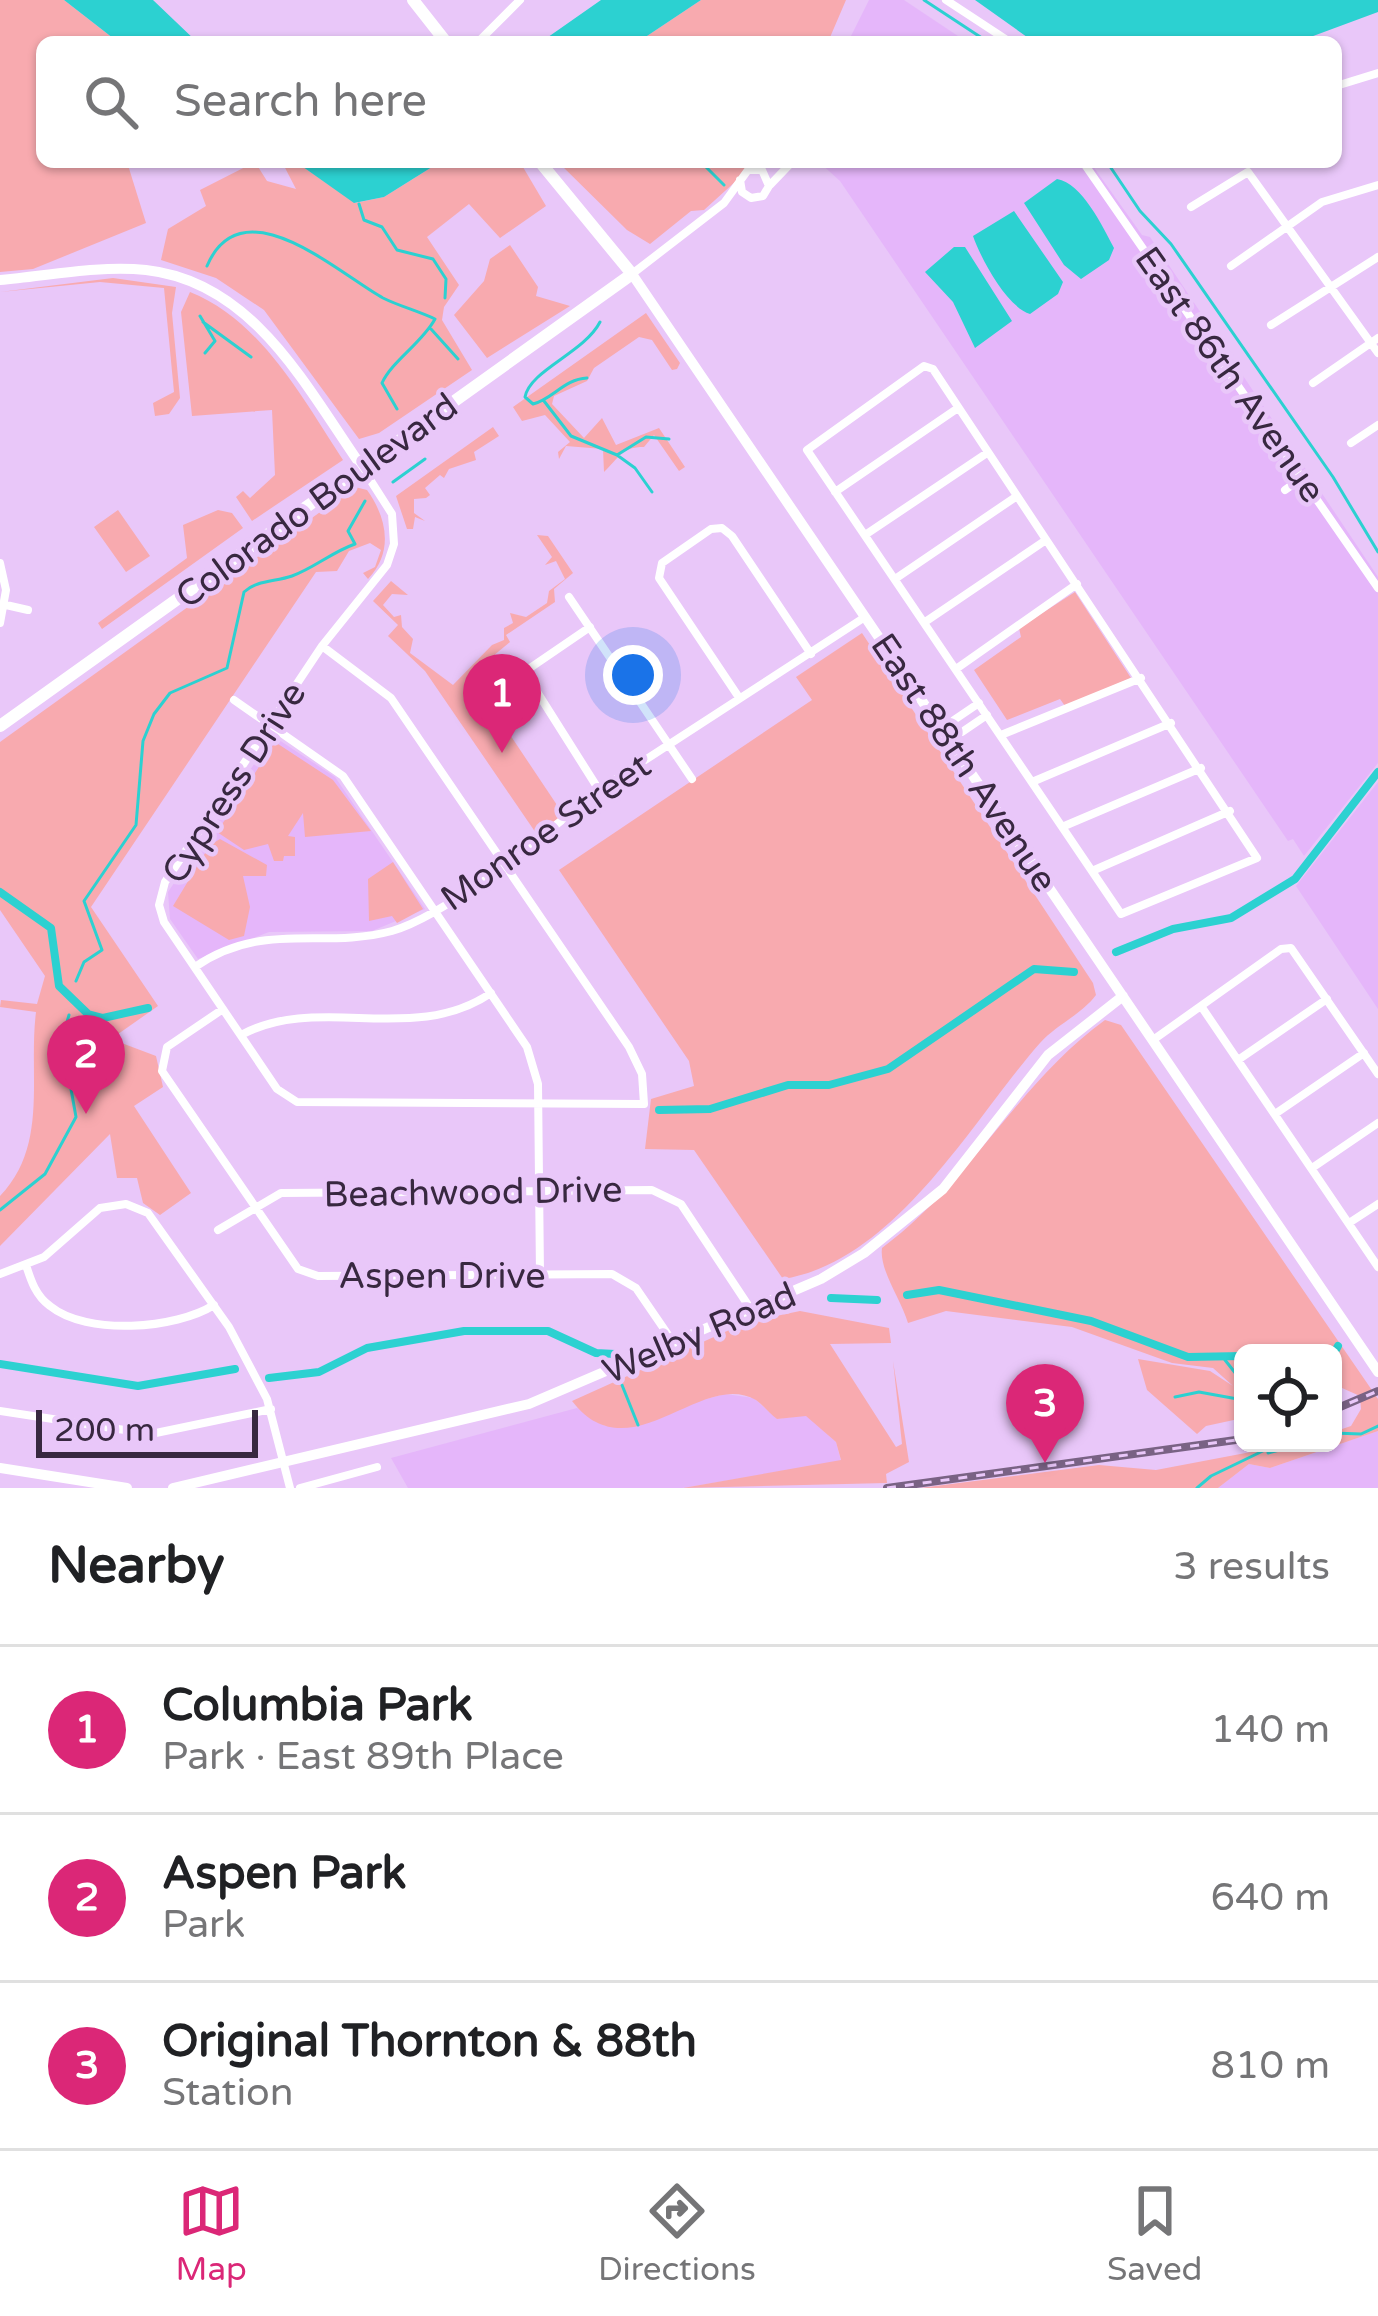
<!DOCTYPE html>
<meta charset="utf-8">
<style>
:root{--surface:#fff;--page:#f6f6f6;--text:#202124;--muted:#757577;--line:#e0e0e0;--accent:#db2777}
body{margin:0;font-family:"Varela Round",sans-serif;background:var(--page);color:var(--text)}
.controls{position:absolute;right:36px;bottom:36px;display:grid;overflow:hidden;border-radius:18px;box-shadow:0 3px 9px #0004}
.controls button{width:108px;height:108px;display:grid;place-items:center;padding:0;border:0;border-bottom:3px solid var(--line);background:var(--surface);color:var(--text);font:60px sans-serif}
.scale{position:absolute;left:36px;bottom:30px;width:222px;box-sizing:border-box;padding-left:12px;border:6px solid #382840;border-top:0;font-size:33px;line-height:42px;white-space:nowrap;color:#382840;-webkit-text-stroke:9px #e9c7f9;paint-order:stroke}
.you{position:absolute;left:633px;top:675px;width:42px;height:42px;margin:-30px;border:9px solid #fff;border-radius:50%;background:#1a73e8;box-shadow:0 0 0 18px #1a73e833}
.badge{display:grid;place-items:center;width:78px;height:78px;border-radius:50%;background:var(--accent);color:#fff;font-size:39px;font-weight:700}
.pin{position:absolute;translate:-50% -99px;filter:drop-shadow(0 3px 6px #0008)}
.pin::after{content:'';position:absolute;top:63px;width:42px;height:36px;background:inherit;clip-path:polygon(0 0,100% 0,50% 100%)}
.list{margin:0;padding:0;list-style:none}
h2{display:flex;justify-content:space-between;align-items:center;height:156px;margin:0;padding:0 48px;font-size:51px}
h2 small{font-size:39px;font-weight:400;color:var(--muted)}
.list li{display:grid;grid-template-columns:78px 1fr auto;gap:36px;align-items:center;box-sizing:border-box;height:168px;padding:0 48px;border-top:3px solid var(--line)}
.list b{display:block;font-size:45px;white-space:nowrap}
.list p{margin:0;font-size:39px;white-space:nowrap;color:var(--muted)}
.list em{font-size:39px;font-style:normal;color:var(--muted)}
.icon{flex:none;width:66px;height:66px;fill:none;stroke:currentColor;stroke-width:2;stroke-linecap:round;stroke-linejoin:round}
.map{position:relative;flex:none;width:1378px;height:1488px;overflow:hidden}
.search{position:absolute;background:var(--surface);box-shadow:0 3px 9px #0004;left:36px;right:36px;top:36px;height:132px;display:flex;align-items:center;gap:30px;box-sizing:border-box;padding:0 42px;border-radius:18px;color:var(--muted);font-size:45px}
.sheet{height:660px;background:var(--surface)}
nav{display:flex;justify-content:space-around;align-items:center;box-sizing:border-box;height:168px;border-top:3px solid var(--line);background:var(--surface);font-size:33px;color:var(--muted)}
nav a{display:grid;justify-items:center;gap:6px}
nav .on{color:var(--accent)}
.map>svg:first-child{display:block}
.built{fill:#e5b6fa}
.green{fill:#f8aaaf}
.water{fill:#2cd1d1}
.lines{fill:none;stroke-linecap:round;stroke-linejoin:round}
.stream{stroke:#2cd1d1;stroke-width:3}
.canal{stroke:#2cd1d1;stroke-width:8}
.street{stroke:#fff;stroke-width:8}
.secondary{stroke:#fff;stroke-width:10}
.primary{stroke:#fff;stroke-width:12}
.rail-casing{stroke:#796284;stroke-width:8}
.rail{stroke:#e9c7f9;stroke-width:3;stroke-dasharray:9;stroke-linecap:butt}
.labels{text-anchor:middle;stroke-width:9;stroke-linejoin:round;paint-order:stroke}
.street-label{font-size:36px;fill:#382840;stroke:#e9c7f9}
</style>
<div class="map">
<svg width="1378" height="1488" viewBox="0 0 1378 1488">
<rect width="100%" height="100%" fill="#e9c7f9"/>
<path class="built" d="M869 0H904L967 42H848Z
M819 162H1090L1142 235 1150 237 1378 577V763L1304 856 1293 839 1288 841 840 181Z
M273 736 335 777 425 909 372 931 269 932 198 959 170 919 168 892Z
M1378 782V1009L1296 886Z
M725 1394 754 1398 777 1419 806 1415 836 1442 841 1461 683 1488H408L391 1458 577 1408 605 1426Z
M1378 1431V1488H1218L1249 1464 1270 1468Z"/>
<path class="green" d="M0 0H64L118 42H42V162H127L146 223 33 269 0 272Z
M701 0H846L828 42H638Z
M255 162 267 181 296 189 282 162H296L355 203 384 197 440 162H520L546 206 500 238 469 204 427 237 459 285 444 307 442 320 472 370 379 433 359 439 264 310 216 278 161 260 168 229 206 206 200 190Z
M558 162H757L704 210 691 211 650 244 627 230Z
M510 245 538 287 536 296 570 306 487 358 454 315 484 281 490 259Z
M113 278 176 287 172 313 180 398 169 414 155 416 153 403 174 392 164 288 100 282 0 292Z
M190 292C261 320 303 399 343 460L252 521 236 497 243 491 250 498 275 475 272 410 192 416 181 312Z
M646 313 680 363 677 369 672 370 652 340 639 337 594 368 587 381 554 396 552 404 584 438 602 418 616 445 659 428 685 467 679 471 654 435 644 447C621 447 620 457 604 472L603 449 566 446 559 459 558 452 570 442 545 415 522 421 513 407Z
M493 427 499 436 474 452 476 460 449 469 444 478 440 475 425 488 430 495 426 498 414 499V513L425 521 415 517 413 529H407L396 496Z
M355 487 367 490C387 518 394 552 368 579L363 573 375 567 381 550 370 543 349 551 337 571 316 572 91 907 158 1006 111 1039 156 1056 163 1087 134 1106 191 1193 160 1215 143 1203 137 1178H117L110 1134 0 1246V1196C49 1145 28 1076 36 1012L0 1007 1 1000 37 1004 45 976 0 910V742Z
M118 510 150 556 126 572 94 527Z
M218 510 232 513 243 528 102 629 98 623 187 558 183 525Z
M537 535 548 536 573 573 554 589 555 602 506 635 510 642 470 675 567 820 540 839 425 671 388 636 398 625 373 601 391 581 408 595 392 594 383 605 394 617 401 615 402 627 413 639 410 653 453 685 492 645 504 640V628L513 623 510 613 526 617 547 603 549 591 565 579 556 561 545 565 552 557Z
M1075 592 1131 678 1065 706 1060 699 1007 720 974 670 1021 637 1019 628Z
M862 633 1093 983 1096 995C1082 1014 1056 1025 1040 1043 972 1120 896 1261 783 1279L694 1150 645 1149 651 1099 694 1086 689 1061 559 870 812 700 796 677Z
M275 742 333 780 371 831 305 837 303 813 288 836 295 837V856H284L283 861H274L268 844 244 850 217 832Z
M220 839 267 865 266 876H243L250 907 244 936 229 940 173 906 210 845Z
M393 862 423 909 397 923 392 916 369 921 368 879Z
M1105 1020 1121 1025 1378 1399V1431L1270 1468 1249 1464 1218 1488H920L1099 1465 1156 1470 1299 1443H1333V1432L1351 1426 1361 1409 1360 1396 1333 1384V1353H1243V1418L1206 1426 1197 1434 1147 1390 1138 1359 1210 1371 1233 1386 1213 1368 1172 1363 1072 1327 946 1311 908 1323C901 1299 879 1270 882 1248 969 1184 1018 1083 1105 1020Z
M800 1311 889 1328 891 1343 830 1344 896 1447 902 1444 893 1361 909 1462 886 1474 887 1483 683 1488 841 1460 836 1442 806 1416 777 1419C770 1414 763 1405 756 1400 701 1368 630 1476 572 1401L747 1322Z"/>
<path class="water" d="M64 0H153L197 42H118Z
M601 0H701L638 42H541Z
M975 0H1378V12L1297 42H1034Z
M296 162H440L384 197 354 203Z
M1057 179C1082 183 1103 227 1114 248L1109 260 1081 279 1064 265 1024 203Z
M1014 211 1063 282 1058 294 1030 314C1007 307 981 259 973 236Z
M954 247H965L1012 321 975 348 953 302 925 272Z"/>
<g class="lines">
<path class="stream" d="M924 0 988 42
M701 162 724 185
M1107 162 1140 211 1171 244 1333 477 1378 552
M359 204 364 220 382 227 397 250 433 259 446 279 445 298
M207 266C242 184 338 273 383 298 399 306 418 311 435 319 422 343 392 361 382 383L397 409
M200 316 215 341 205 353
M203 322 251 357
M431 329 458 359
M587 378C564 379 553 399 533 404L525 397C530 370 584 353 600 322
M544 401 571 436 617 455 646 437 669 439
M617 455 635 468 652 492
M393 482 425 459
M76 981 84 962 102 950 84 901 136 825 143 741 154 714 170 693 227 668 244 592C257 580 275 582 292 576 314 568 332 552 355 544L348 531 365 501
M0 1210 45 1174 76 1117 62 1039 69 1015
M601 1354 604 1359
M1225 1360 1240 1379
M622 1385 638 1425
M1175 1397 1199 1392 1243 1400
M1333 1433 1361 1434 1378 1426
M1268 1453 1307 1443
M1197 1488 1211 1476 1267 1449"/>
<path class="canal" d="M0 892 51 928 59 986 88 1014 103 1018 148 1008
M1116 952 1173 929 1231 918 1295 879 1378 772
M659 1110 710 1109 788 1085H829L888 1069 1034 969 1074 972
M907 1295 939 1290 1091 1321 1188 1357 1243 1356
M831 1298 877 1300
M1333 1355 1338 1346
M0 1364 138 1386 235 1369
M269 1378 319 1372 367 1348 464 1331H548L596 1353 615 1354"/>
<path class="street" d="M946 0 1010 42
M478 42 520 0
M1336 86 1378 73
M1083 162 1378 588
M770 185 792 162
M1191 207 1248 172 1378 353
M1231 266 1322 202 1378 185
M632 274 724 203 748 170H762L769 186 763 196 751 198 742 192 740 180
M1271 325 1378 257
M924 366 933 369 1257 858 1121 914 807 450Z
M1313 383 1378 338
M1351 443 1378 425
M1285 490 1303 477
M835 492 958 408
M865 535 987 453
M0 563 6 590 0 623
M895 579 1017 496
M569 597 692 779
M6 605 28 610
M925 622 1046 540
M590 627 530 668 527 676 599 790
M322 646 391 698 629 1047 642 1074 644 1104 297 1102 277 1089 164 922 159 905 165 882 322 646 387 565 394 544 392 514 362 467
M956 669 1077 584
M738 696 659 578 662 563 711 529 722 528 732 536 811 654
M234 700 343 776 527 1047 538 1084 540 1274
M946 734 962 732 987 715
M946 734 954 720 979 703
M1001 735 1141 678
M1032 782 1171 723
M1062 827 1201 768
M1092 871 1230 811
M195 967C263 920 321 950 392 931 449 915 551 829 599 790L865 617
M1201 1006 1378 1267
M223 1009 167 1047 162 1071 298 1269 318 1276 612 1274 636 1288 673 1342
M241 1035C318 993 414 1046 491 993
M1153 1040 1281 949 1291 948 1378 1074
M1238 1060 1327 999
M1275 1114 1364 1053
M1312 1168 1378 1123
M1349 1223 1378 1204
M218 1230 281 1193 652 1190 681 1204 750 1308
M26 1265C31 1281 36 1296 50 1306 87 1336 176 1329 214 1305
M0 1274 44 1257 100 1208 126 1204 148 1213 229 1327 267 1399 290 1488
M0 1411 151 1434 271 1409
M300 1488 377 1467"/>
<path class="secondary" d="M632 274 1378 1372
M0 280C47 276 99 265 146 270 254 282 306 387 362 467
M0 1468 127 1488
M173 1488 529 1404 821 1279 864 1253 943 1189 1048 1055 1123 996"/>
<path class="primary" d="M413 0 446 42
M0 726 632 274 540 162"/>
<defs>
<path id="rail" d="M1333 1410 1378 1391
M887 1488 1243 1439"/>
</defs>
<use href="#rail" class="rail-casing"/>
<use href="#rail" class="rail"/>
</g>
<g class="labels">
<g class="street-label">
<text transform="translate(1231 374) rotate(55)" y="13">East 86th Avenue</text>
<text transform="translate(316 500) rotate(-36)" y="13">Colorado Boulevard</text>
<text transform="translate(965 762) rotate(56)" y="13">East 88th Avenue</text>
<text transform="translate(233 782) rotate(-57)" y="13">Cypress Drive</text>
<text transform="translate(545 831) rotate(-35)" y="13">Monroe Street</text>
<text transform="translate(473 1191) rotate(-1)" y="13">Beachwood Drive</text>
<text x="442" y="1288">Aspen Drive</text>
<text transform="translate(699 1332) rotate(-23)" y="13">Welby Road</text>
</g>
</g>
</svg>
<div class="controls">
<button><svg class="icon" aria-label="locate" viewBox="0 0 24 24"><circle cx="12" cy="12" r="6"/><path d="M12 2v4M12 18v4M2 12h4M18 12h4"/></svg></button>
</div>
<div class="scale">200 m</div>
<div class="you"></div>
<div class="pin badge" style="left:502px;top:753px">1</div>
<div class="pin badge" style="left:86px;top:1114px">2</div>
<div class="pin badge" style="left:1045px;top:1463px">3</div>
<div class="search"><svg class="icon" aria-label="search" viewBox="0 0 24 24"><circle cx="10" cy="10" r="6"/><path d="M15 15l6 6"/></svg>Search here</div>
</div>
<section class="sheet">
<h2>Nearby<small>3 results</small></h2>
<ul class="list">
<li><span class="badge">1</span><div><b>Columbia Park</b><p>Park · East 89th Place</p></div><em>140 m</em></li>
<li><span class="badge">2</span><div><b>Aspen Park</b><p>Park</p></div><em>640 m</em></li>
<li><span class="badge">3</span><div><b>Original Thornton &amp; 88th</b><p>Station</p></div><em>810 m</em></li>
</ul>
</section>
<nav>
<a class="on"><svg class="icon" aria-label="map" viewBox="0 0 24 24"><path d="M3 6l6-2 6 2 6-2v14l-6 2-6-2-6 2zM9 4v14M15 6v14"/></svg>Map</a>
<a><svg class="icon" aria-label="directions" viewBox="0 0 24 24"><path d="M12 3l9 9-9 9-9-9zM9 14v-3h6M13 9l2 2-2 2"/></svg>Directions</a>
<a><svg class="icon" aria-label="saved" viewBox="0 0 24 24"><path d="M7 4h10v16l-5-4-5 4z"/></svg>Saved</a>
</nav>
